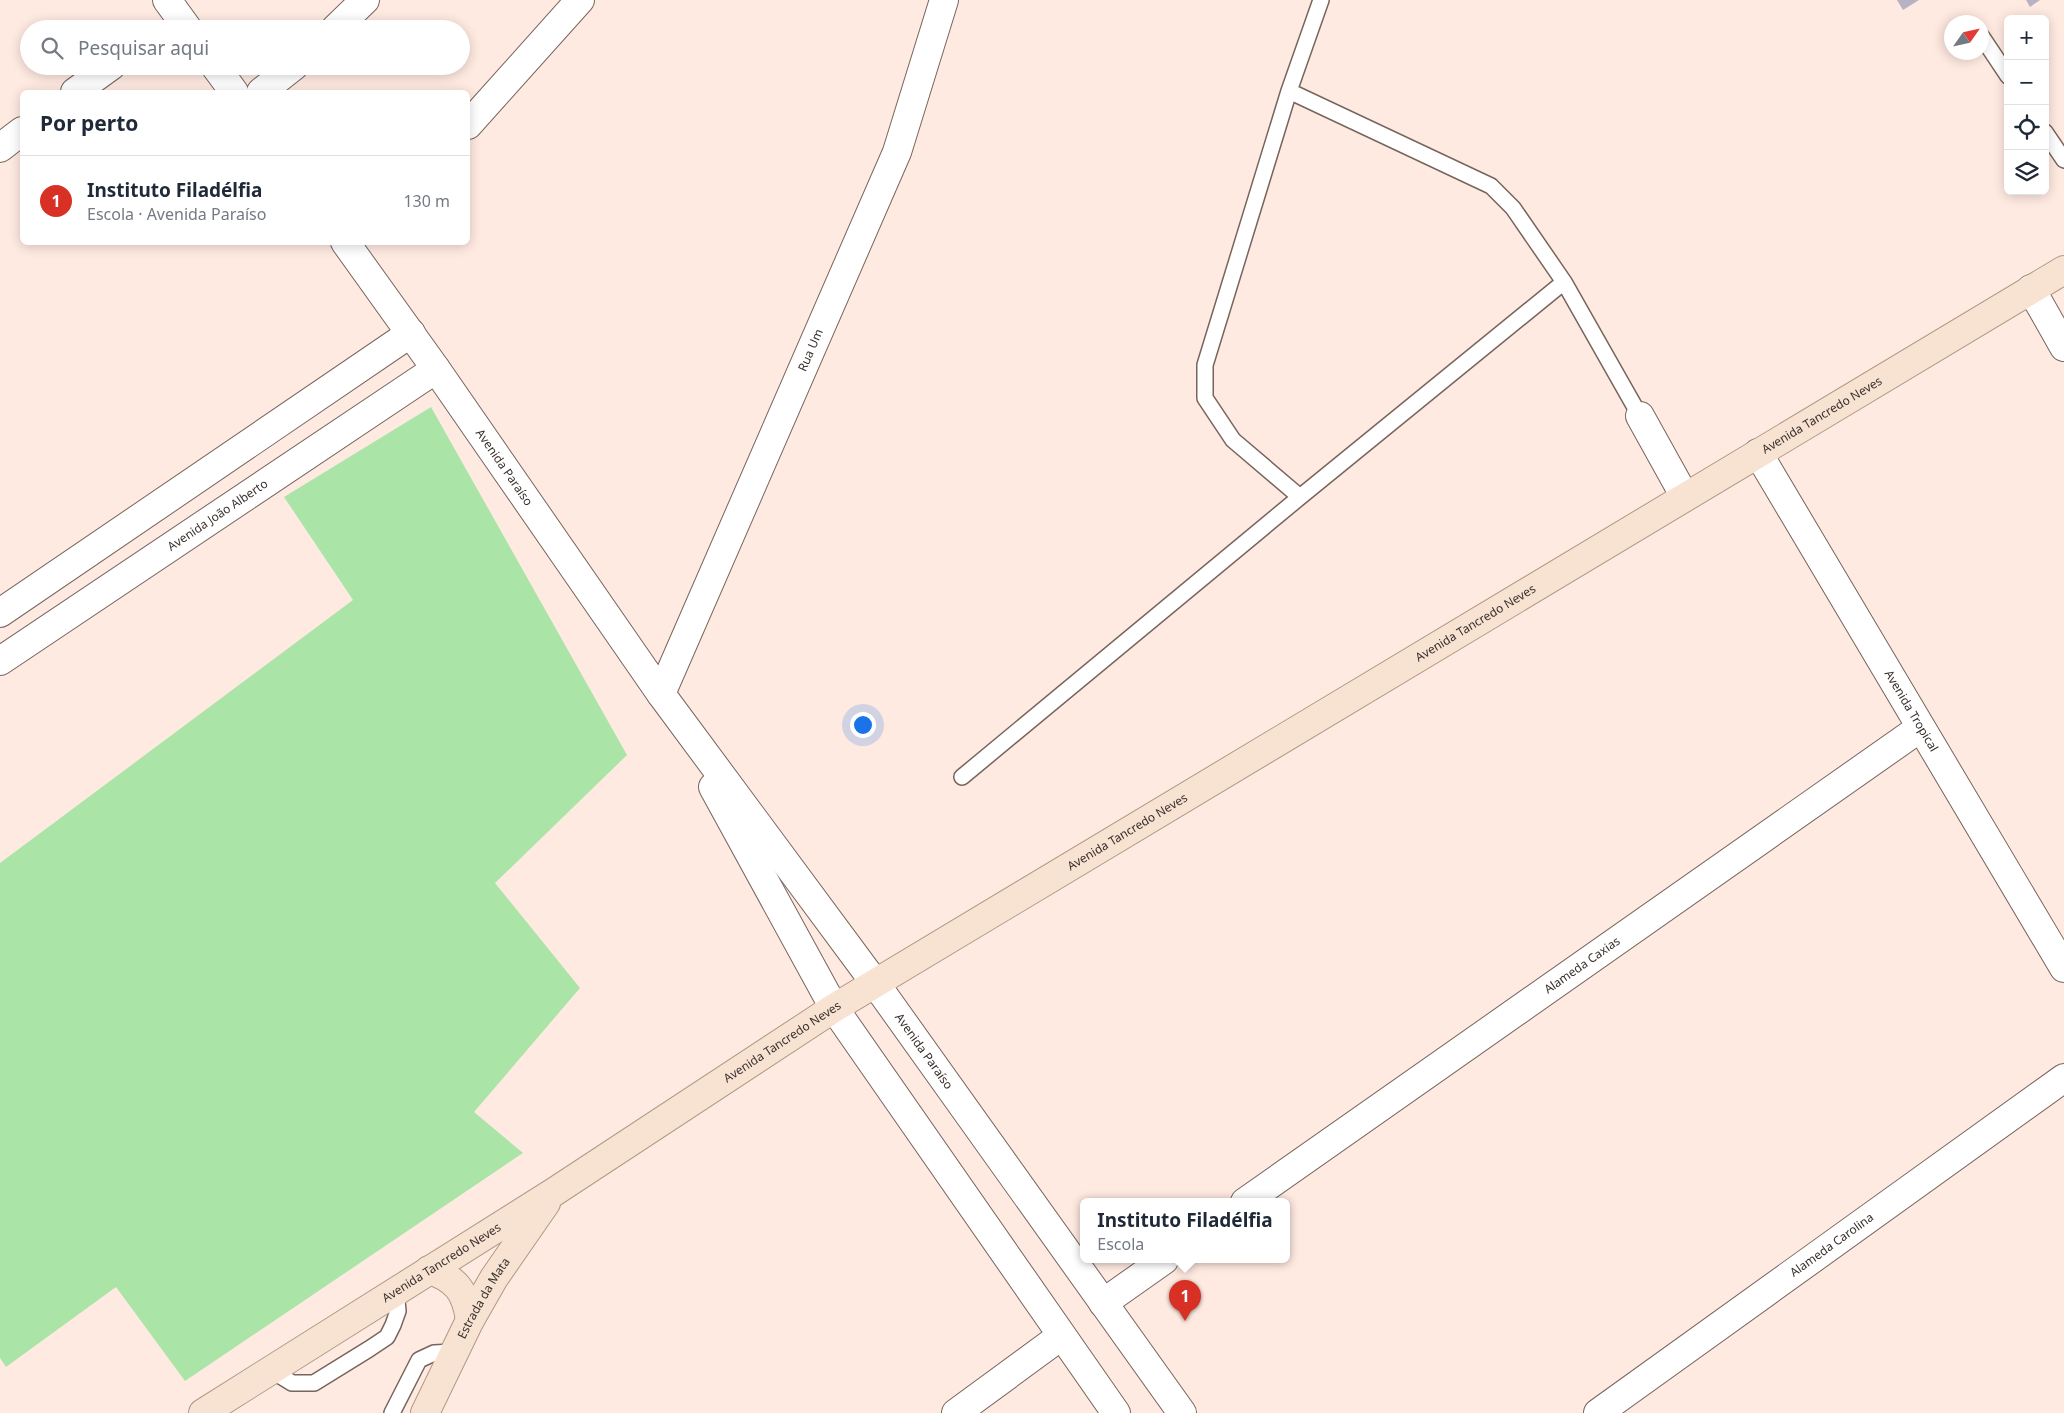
<!DOCTYPE html>
<html lang="pt">
<meta charset="utf-8">
<style>
:root{--surface:#fff;--page:#f6f6f7;--text:#1f2937;--muted:#747a83;--line:#e0e1e3;--accent:#d93025}
body{margin:0;font-family:"Noto Sans",sans-serif;background:var(--page);color:var(--text)}
.controls{position:absolute;right:15px;top:15px;display:grid;overflow:hidden;border-radius:8px;box-shadow:0 2px 12px #0003}
.controls button{width:45px;height:45px;display:grid;place-items:center;padding:0;border:0;border-bottom:1px solid var(--line);background:var(--surface);color:var(--text);font:25px sans-serif}
.compass{position:absolute;left:1944px;top:15px;width:45px;height:45px;border-radius:50%;background:var(--surface);box-shadow:0 2px 12px #0003;rotate:56deg}
.you{position:absolute;left:862px;top:724px;width:18px;height:18px;margin:-12px;border:4px solid #fff;border-radius:50%;background:#1a73e8;box-shadow:0 0 0 8px #1a73e833}
.badge{display:grid;place-items:center;width:32px;height:32px;border-radius:50%;background:var(--accent);color:#fff;font-size:16px;font-weight:700}
.pin{position:absolute;translate:-50% -41px;filter:drop-shadow(0 1px 2px #0008)}
.pin::after{content:'';position:absolute;top:26px;width:18px;height:15px;background:inherit;clip-path:polygon(0 0,100% 0,50% 100%)}
.popup{position:absolute;left:1080px;top:1198px;width:210px;height:65px;box-sizing:border-box;display:grid;place-content:center;border-radius:8px;background:var(--surface);filter:drop-shadow(0 1px 4px #0005);font-size:16px;white-space:nowrap;color:var(--muted)}
.popup b{font-size:19px;color:var(--text)}
.popup::after{content:'';position:absolute;left:50%;top:100%;margin-left:-10px;border:10px solid transparent;border-top-color:var(--surface)}
.list{margin:0;padding:0;list-style:none}
h2{display:flex;justify-content:space-between;align-items:center;height:65px;margin:0;padding:0 20px;font-size:21px}
h2 small{font-size:16px;font-weight:400;color:var(--muted)}
.list li{display:grid;grid-template-columns:32px 1fr auto;gap:15px;align-items:center;box-sizing:border-box;height:90px;padding:0 20px;border-top:1px solid var(--line)}
.list b{display:block;font-size:19px;white-space:nowrap}
.list p{margin:0;font-size:16px;white-space:nowrap;color:var(--muted)}
.list em{font-size:16px;font-style:normal;color:var(--muted)}
.icon{flex:none;width:28px;height:28px;fill:none;stroke:currentColor;stroke-width:2;stroke-linecap:round;stroke-linejoin:round}
.map{position:relative;flex:none;width:2064px;height:1413px;overflow:hidden}
.search{position:absolute;background:var(--surface);box-shadow:0 2px 12px #0003;left:20px;top:20px;width:450px;height:55px;display:flex;align-items:center;gap:12px;box-sizing:border-box;padding:0 18px;border-radius:28px;color:var(--muted);font-size:19px}
.panel{position:absolute;background:var(--surface);box-shadow:0 2px 12px #0003;left:20px;top:90px;width:450px;height:155px;border-radius:8px}
.map>svg:first-child{display:block}
.green{fill:#abe4a7}
.building{fill:#b7b3c5}
.lines{fill:none;stroke-linecap:round;stroke-linejoin:round}
.service-casing{stroke:#77655d;stroke-width:18}
.minor-casing{stroke:#77655d;stroke-width:30}
.tertiary-casing{stroke:#77655d;stroke-width:30}
.primary-casing{stroke:#b29785;stroke-width:30}
.service{stroke:#fff;stroke-width:15}
.minor{stroke:#fff;stroke-width:28}
.tertiary{stroke:#fff;stroke-width:28}
.primary{stroke:#f8e2d2;stroke-width:28}
.labels{text-anchor:middle;stroke-width:4.5;stroke-linejoin:round;paint-order:stroke}
.street-label{font-size:12px;fill:#38302d;stroke:#fff}
</style>
<div class="map">
<svg width="2064" height="1413" viewBox="0 0 2064 1413">
<rect width="100%" height="100%" fill="#ffeae1"/>
<path class="green" d="M431 407 627 755 495 883 580 988 474 1112 523 1153 185 1381 116 1287 6 1367 0 1358V863L353 600 284 497Z"/>
<path class="building" d="M1897 0H1919L1903 10Z
M2026 0H2040L2030 7Z"/>
<g class="lines">
<defs>
<path id="service" d="M1982 37 2008 76
M1289 91 1491 186 1513 208 1564 282 1640 416
M2045 132 2064 160
M1300 497 1233 440 1205 398V365L1289 91 1321 0
M962 777 1300 497 1564 282
M271 1370 292 1383H314L369 1349 387 1337 393 1325 398 1311 396 1290
M392 1413 419 1360 434 1353 453 1352"/>
<g id="minor">
<path d="M167 0 188 29"/>
<path d="M335 29 365 0"/>
<path d="M215 66 234 92"/>
<path d="M75 92 111 66"/>
<path d="M261 92 294 66"/>
<path d="M468 125 580 0"/>
<path d="M0 148 22 131"/>
<path id="s1" d="M345 242 436 369 661 694 875 983"/>
<path d="M2031 289 2064 347"/>
<path d="M1640 416 1685 497"/>
<path id="s2" d="M1758 453 2064 968"/>
<path d="M0 613 411 333"/>
<path id="s3" d="M0 661 436 369"/>
<path id="s4" d="M661 694 897 152 944 0"/>
<path d="M713 787 834 1008"/>
<path id="s5" d="M1245 1202 1920 728"/>
<path d="M1103 1303 1164 1260"/>
<path d="M956 1413 1061 1336"/>
<path id="s6" d="M1598 1413 2064 1078"/>
</g>
<g id="tertiary">
<path id="s7" d="M875 983 1182 1413"/>
<path d="M834 1008 1116 1413"/>
</g>
<g id="primary">
<path d="M429 1270C456 1278 466 1292 470 1320"/>
<path id="s8" d="M203 1413 554 1192 834 1008 2064 270"/>
<path id="s9" d="M425 1413 470 1320 494 1278 546 1203"/>
</g>
</defs>
<use href="#service" class="service-casing"/>
<use href="#minor" class="minor-casing"/>
<use href="#tertiary" class="tertiary-casing"/>
<use href="#primary" class="primary-casing"/>
<use href="#service" class="service"/>
<use href="#minor" class="minor"/>
<use href="#tertiary" class="tertiary"/>
<use href="#primary" class="primary"/>
</g>
<g class="labels">
<g class="street-label">
<text dy="4" stroke="none"><textPath href="#s4" startOffset="375">Rua Um</textPath></text>
<text dy="4" stroke="none"><textPath href="#s8" startOffset="1902">Avenida Tancredo Neves</textPath></text>
<text dy="4" stroke="none"><textPath href="#s1" startOffset="276">Avenida Paraíso</textPath></text>
<text dy="4" stroke="none"><textPath href="#s3" startOffset="262">Avenida João Alberto</textPath></text>
<text dy="4" stroke="none"><textPath href="#s8" startOffset="1498">Avenida Tancredo Neves</textPath></text>
<text dy="4" stroke="none"><textPath href="#s2" startOffset="300">Avenida Tropical</textPath></text>
<text dy="4" stroke="none"><textPath href="#s8" startOffset="1092">Avenida Tancredo Neves</textPath></text>
<text dy="4" stroke="none"><textPath href="#s5" startOffset="412">Alameda Caxias</textPath></text>
<text dy="4" stroke="none"><textPath href="#s8" startOffset="688">Avenida Tancredo Neves</textPath></text>
<text dy="4" stroke="none"><textPath href="#s7" startOffset="84">Avenida Paraíso</textPath></text>
<text dy="4" stroke="none"><textPath href="#s6" startOffset="288">Alameda Carolina</textPath></text>
<text dy="4" stroke="none"><textPath href="#s8" startOffset="282">Avenida Tancredo Neves</textPath></text>
<text dy="4" stroke="none"><textPath href="#s9" startOffset="129">Estrada da Mata</textPath></text>
</g>
</g>
</svg>
<div class="controls">
<button>+</button>
<button>−</button>
<button><svg class="icon" aria-label="locate" viewBox="0 0 24 24"><circle cx="12" cy="12" r="6"/><path d="M12 2v4M12 18v4M2 12h4M18 12h4"/></svg></button>
<button><svg class="icon" aria-label="layers" viewBox="0 0 24 24"><path d="M12 4l9 5-9 5-9-5zM3 14l9 5 9-5"/></svg></button>
</div>
<svg class="compass" viewBox="-18 -18 36 36"><path d="M0-13l5 13h-10z" fill="#e53935"/><path d="M0 13l5-13h-10z" fill="#747a83"/></svg>
<div class="you"></div>
<div class="pin badge" style="left:1185px;top:1321px">1</div>
<div class="popup"><b>Instituto Filadélfia</b>Escola</div>
<div class="search"><svg class="icon" aria-label="search" viewBox="0 0 24 24"><circle cx="10" cy="10" r="6"/><path d="M15 15l6 6"/></svg>Pesquisar aqui</div>
<section class="panel">
<h2>Por perto<small></small></h2>
<ul class="list">
<li><span class="badge">1</span><div><b>Instituto Filadélfia</b><p>Escola · Avenida Paraíso</p></div><em>130 m</em></li>
</ul>
</section>
</div>
